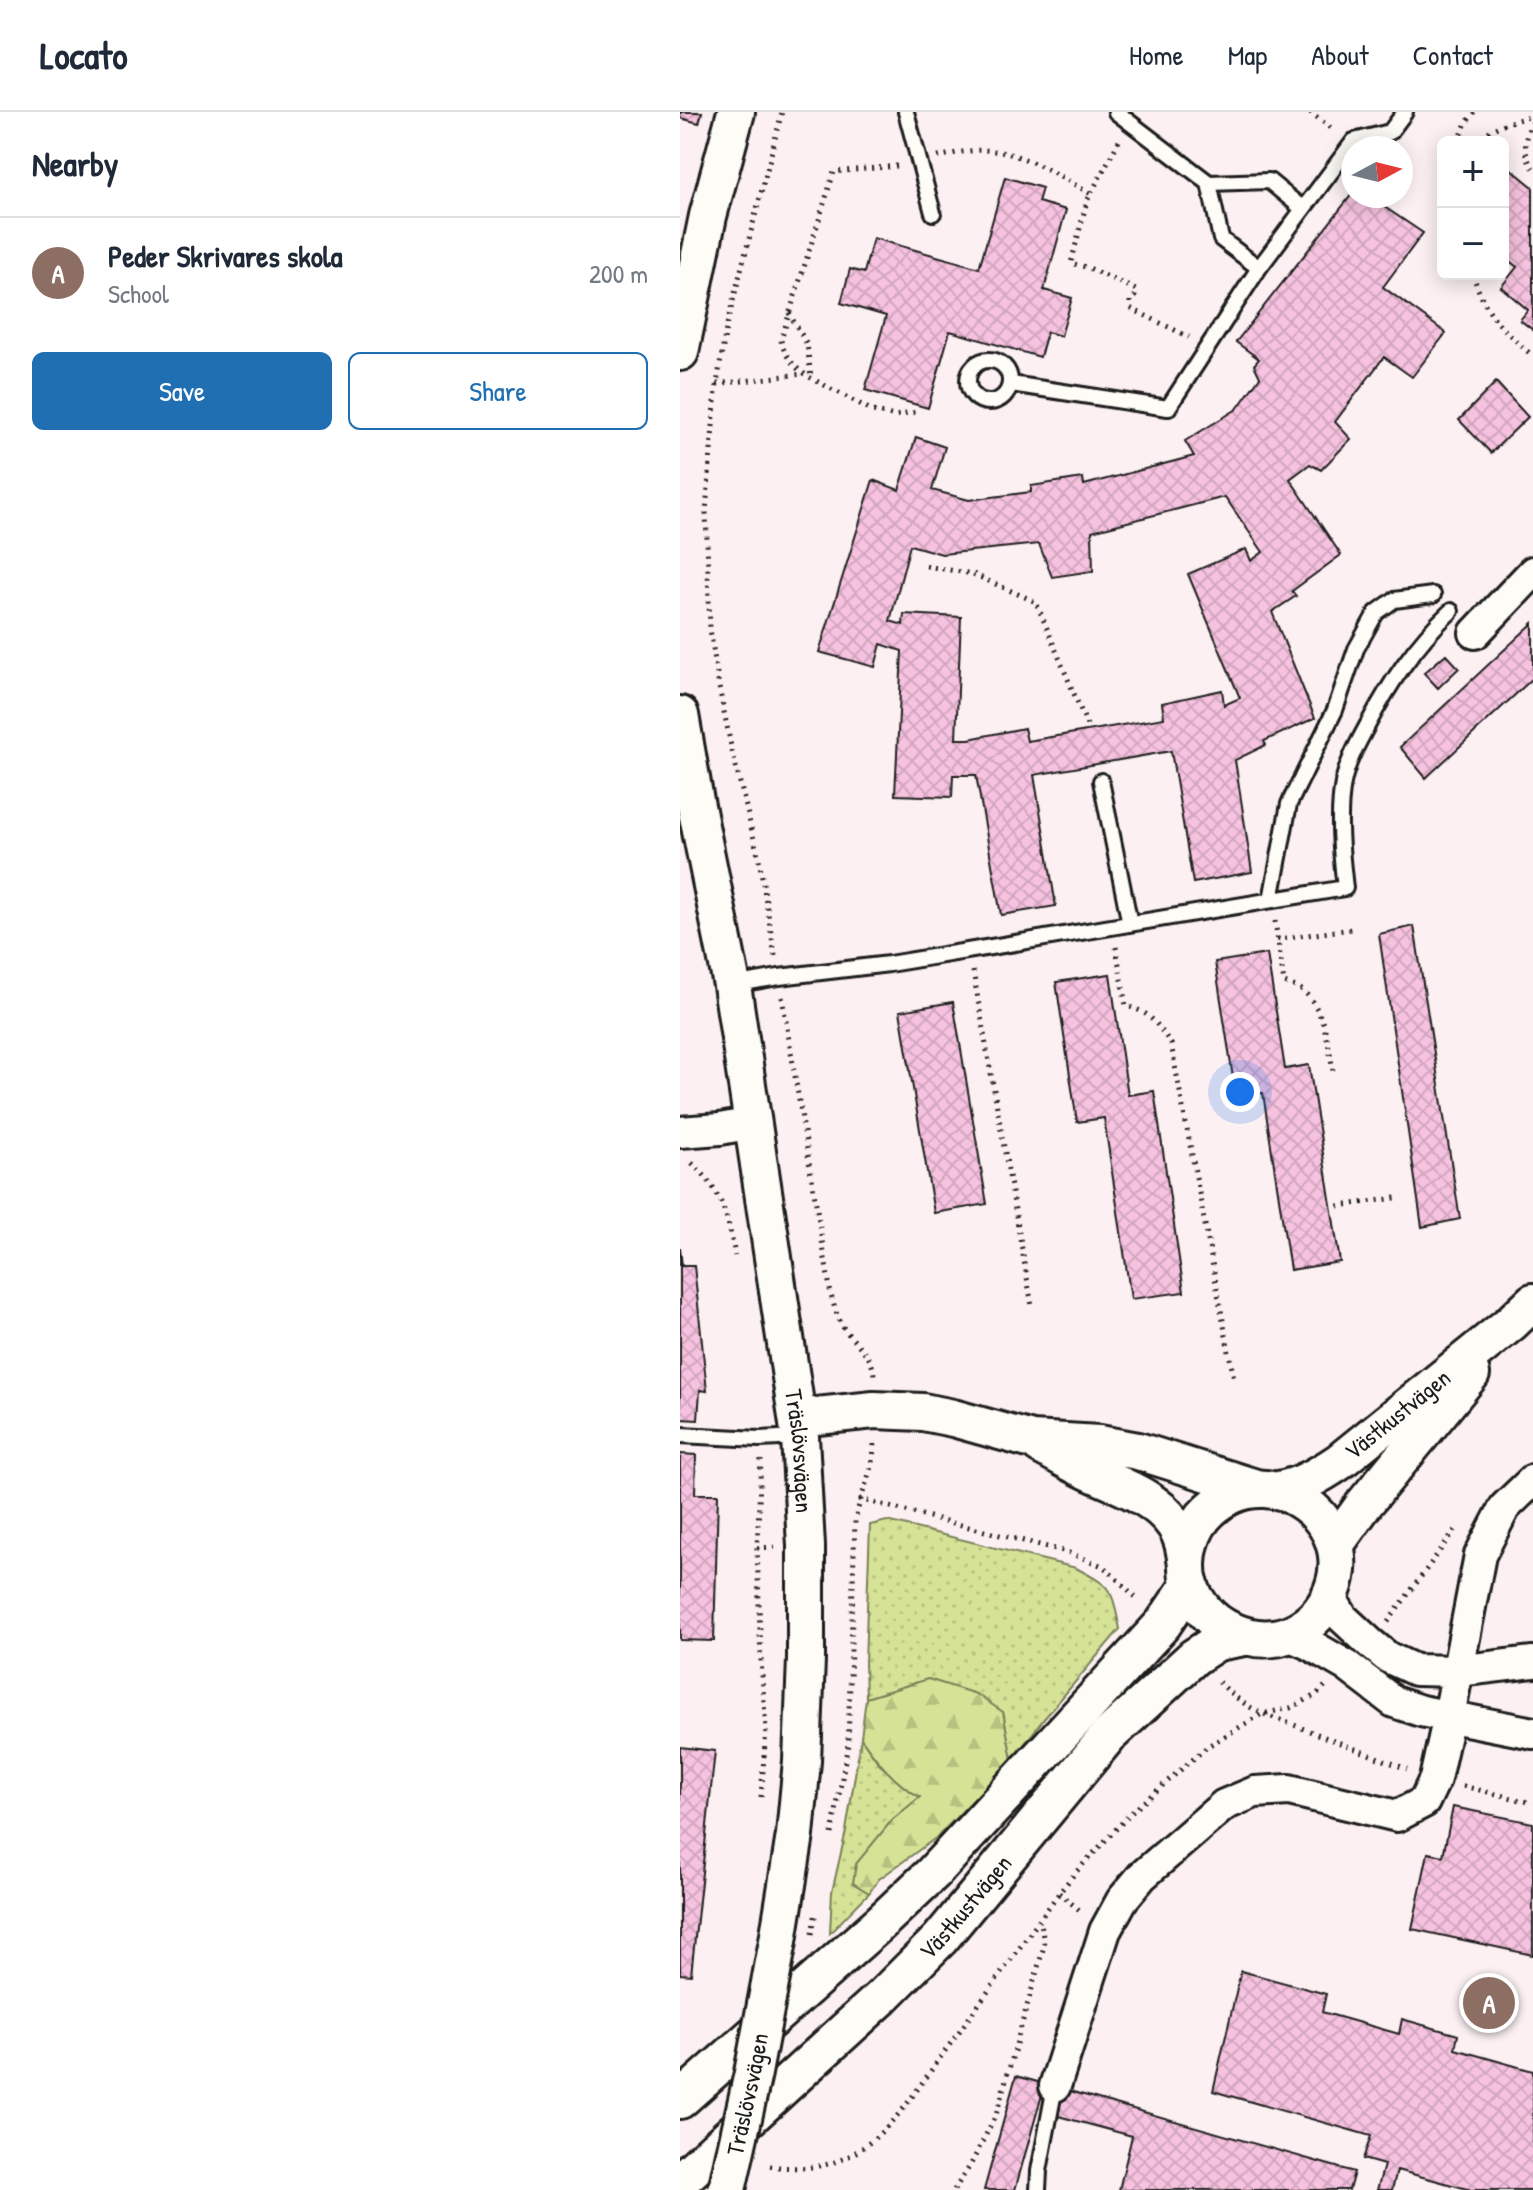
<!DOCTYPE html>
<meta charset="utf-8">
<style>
:root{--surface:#fff;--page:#f6f6f7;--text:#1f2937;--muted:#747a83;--line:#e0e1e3;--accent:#1f6fb2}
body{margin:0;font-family:"Patrick Hand",sans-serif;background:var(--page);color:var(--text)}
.controls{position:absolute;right:24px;top:24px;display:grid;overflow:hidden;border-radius:12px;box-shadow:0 4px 20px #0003}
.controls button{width:72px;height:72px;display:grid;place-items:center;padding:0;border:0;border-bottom:2px solid var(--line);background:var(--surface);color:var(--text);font:40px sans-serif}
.compass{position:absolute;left:661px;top:24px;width:72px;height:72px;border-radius:50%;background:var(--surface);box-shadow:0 4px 20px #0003;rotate:83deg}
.you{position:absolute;left:560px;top:980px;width:28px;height:28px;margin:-20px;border:6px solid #fff;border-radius:50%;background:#1a73e8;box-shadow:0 0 0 12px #1a73e833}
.badge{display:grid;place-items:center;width:52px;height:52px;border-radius:50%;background:var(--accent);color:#fff;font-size:26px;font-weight:700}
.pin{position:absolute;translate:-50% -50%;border:4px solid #fff;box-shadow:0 2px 8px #0006}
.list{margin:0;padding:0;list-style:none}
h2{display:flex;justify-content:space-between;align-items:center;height:104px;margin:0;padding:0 32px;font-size:34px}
h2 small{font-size:26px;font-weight:400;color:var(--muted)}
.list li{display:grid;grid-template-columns:52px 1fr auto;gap:24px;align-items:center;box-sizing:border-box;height:112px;padding:0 32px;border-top:2px solid var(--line)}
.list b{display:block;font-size:30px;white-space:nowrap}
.list p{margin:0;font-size:26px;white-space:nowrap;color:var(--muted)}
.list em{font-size:26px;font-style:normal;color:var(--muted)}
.actions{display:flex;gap:16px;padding:24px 32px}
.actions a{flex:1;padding:18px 0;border:2px solid var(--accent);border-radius:12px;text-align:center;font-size:28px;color:var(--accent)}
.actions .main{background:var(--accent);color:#fff}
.map{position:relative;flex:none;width:853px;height:2078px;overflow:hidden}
header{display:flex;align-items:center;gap:48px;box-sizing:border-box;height:112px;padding:0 40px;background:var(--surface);border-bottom:2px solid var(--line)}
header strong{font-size:38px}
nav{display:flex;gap:44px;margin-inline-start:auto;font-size:28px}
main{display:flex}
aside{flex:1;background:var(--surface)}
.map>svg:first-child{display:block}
.grass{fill:url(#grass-dots);stroke:#798059;stroke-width:2}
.forest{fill:url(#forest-firs);stroke:#798059;stroke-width:2}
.building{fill:url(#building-cross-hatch);stroke:#1c1c1c;stroke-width:2;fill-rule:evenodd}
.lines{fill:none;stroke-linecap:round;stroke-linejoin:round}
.service-casing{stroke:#1c1c1c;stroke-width:20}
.minor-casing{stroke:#1c1c1c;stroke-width:36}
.tertiary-casing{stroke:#1c1c1c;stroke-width:42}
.path{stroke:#1c1c1c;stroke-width:5;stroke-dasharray:2 6;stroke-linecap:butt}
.service{stroke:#fdfcf7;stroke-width:14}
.minor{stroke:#fdfcf7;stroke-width:30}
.tertiary{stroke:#fdfcf7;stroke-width:36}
.tertiary-bridge-casing{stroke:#1c1c1c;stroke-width:42;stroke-linecap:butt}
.path-bridge{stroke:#1c1c1c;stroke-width:5;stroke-dasharray:2 6;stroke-linecap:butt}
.tertiary-bridge{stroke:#fdfcf7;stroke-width:36}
.labels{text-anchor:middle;stroke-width:6;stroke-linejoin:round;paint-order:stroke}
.street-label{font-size:24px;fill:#1c1c1c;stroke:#fdfcf7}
</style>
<header>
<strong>Locato</strong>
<nav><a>Home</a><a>Map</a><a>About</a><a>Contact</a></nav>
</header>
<main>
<aside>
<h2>Nearby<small></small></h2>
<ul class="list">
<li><span class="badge" style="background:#8d6e63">A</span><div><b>Peder Skrivares skola</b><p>School</p></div><em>200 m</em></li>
</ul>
<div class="actions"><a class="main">Save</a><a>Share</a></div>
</aside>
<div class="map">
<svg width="853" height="2078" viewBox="0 0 853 2078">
<defs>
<pattern id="grass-dots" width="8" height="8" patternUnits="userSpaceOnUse" patternTransform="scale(2)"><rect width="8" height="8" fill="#d6e396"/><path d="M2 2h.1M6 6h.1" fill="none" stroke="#b7c281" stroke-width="1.8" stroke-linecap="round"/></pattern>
<pattern id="forest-firs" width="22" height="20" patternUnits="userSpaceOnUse" patternTransform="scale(2)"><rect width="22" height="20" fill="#d6e396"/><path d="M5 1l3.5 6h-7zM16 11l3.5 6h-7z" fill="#b7c281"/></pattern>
<pattern id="building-cross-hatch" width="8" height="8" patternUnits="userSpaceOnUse" patternTransform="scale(2)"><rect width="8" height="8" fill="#f6c2df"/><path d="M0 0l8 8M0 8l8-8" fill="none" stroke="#d2a6bf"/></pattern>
</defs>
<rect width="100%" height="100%" fill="#fcf0f2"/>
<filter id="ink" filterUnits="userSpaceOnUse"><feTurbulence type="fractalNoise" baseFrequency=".0125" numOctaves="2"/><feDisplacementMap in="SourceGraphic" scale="16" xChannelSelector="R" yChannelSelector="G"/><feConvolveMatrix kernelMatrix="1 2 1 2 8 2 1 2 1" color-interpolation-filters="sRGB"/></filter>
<g filter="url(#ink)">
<path class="grass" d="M207 1409 396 1456C434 1476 431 1476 440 1517L363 1608 332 1648 323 1600 248 1567 186 1586 185 1551 190 1413Z
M181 1626 200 1653 240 1685 212 1708 173 1771 189 1781 150 1821 152 1780 166 1719Z"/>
<path class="forest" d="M248 1567 296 1582 323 1600 332 1648 257 1725 199 1767 189 1781 173 1771 176 1752 212 1708 240 1685C214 1671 198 1650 181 1626L186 1586Z"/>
<path class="building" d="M0 0H22L19 11 0 6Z
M831 57 853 75V218L840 208 848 198 821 175 837 155 823 144V67Z
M325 65 362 76 358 90 386 98 364 178 392 186 381 224 367 220 360 245 270 219 248 296 185 278 206 204 161 191 170 157 184 161 193 126 299 156Z
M673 81V84H688L743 121 703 175 766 221 732 265 704 245 655 310 671 327 641 358 630 352 610 367 661 443 612 479 616 484 592 500 635 606 584 629 586 633 555 648 572 760 513 771 491 639 354 663 376 794 321 803 296 663H273L272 685 215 683 222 539 201 532 195 555 139 540 193 368 219 378 236 325 265 335 252 378 289 388 351 380V374L403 366 404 373 514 344 505 329 557 297 580 265 574 253 579 247 556 230ZM545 385 583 440 571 449 566 437 508 462 560 586 544 593 542 578 482 591 484 606 347 629 344 616 289 627H276L281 505 224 502 223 513 210 509 230 433 262 442 359 432 372 465 413 459 412 419Z
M816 270 848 305 811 341 779 308Z
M853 511V566L746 666 720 635Z
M766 542 779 556 758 576 744 561Z
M734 814 780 1107 742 1115 699 822Z
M587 842 605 957 629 953 660 1150 610 1158 583 981 556 985 535 850Z
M430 862 448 983 474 979 504 1180 451 1187 424 1006 397 1010 376 870Z
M273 890 307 1092 254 1101 220 899Z
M0 1135 2 1154H14L27 1279 20 1278 18 1308 0 1307Z
M0 1342 16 1343 15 1382H38L34 1529 0 1528Z
M0 1635 35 1639 11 1863 0 1862Z
M773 1695 853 1711V1843L732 1817 748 1741 763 1744Z
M561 1859 646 1882 642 1900 719 1922 722 1907 778 1923 775 1937 853 1959V2078H791L717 2058 712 2078H697L704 2053 683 2047 691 2024 533 1979Z
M336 1964 365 1972 335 2078H304Z
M383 1977 674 2060 669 2078H439L452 2024 378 2004Z"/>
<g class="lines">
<defs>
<path id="service" d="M226 0 253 101
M436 0 529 71 589 69 623 97
M529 71 541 127 579 156
M288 269a21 21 0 1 1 42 0a21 21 0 1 1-42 0Z
M331 272 488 296 579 156 674 29 710 20 725 0
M421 669 450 812
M591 788 609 692 655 598 676 537 696 501 714 488 753 483
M52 873 99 865 209 852 665 776C661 742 657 704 663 671 667 650 678 631 687 614 710 571 735 532 771 499
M0 1323 80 1327 119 1325
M358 2078 359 2059 375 1974"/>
<path id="minor" d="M795 521 853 460
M0 1020 40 1017 72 1011
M650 1485 663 1506 690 1531 707 1545 735 1558 777 1559 853 1550
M608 1523 629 1532 667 1554 714 1590 741 1599 853 1621
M375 1974 425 1819 442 1788 462 1764 544 1693 575 1680 609 1678 717 1704 744 1690 755 1667 769 1604 800 1443 825 1395 853 1368"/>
<g id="tertiary">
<path d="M0 240 28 104 56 0"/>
<path id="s1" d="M0 603 15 689 52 873 120 1325 126 1434V1547L122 1649 115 1723 98 1829"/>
<path d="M118 1306 194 1298 243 1300 273 1306 352 1328 419 1332 458 1339 579 1377"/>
<path d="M360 1333C375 1341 389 1350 404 1357 434 1372 474 1383 494 1412 503 1424 505 1438 507 1453"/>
<path id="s2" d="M599 1378C711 1421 643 1560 552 1519 532 1511 515 1492 509 1471 503 1445 511 1415 530 1398 544 1385 561 1377 580 1377 586 1376 592 1379 598 1378 620 1375 641 1362 659 1350L831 1211 853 1190"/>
<path d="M655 1433 685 1391 791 1262"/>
<path d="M0 1988 200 1811 253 1761 483 1512 510 1472"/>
<path id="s3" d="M0 2069 202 1885 260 1827 428 1624 514 1545 537 1530 564 1525"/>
</g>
</defs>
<use href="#service" class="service-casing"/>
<use href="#minor" class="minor-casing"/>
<use href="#tertiary" class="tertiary-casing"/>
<path class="path" d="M630 0 655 19
M853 10C843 23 843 43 853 56
M439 29 407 89 391 151 409 156 456 178 455 184 450 188V196L509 225
M779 30 785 13 794 0
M796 30C811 14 832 9 853 4
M258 45C276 41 296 36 314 39 348 43 381 65 411 82
M217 54 154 60 101 228C104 244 117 259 131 266L193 299 215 304 237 300
M763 108V113
M793 162C804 201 823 218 853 244
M109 201 127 232 131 266
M37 272 122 262
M246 454 293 462 356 490 409 618
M595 809 604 871C610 873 618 875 623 879 644 896 649 934 653 959
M597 827 672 817
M436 835 446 894C471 900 477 912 491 932L554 1267
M95 844 79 747 52 639 39 575 30 517 26 399 36 278 46 216 102 0
M293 859 352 1194
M102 885 151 1183C154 1194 157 1205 163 1215 175 1233 194 1242 194 1266
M12 1051C42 1078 48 1105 55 1144
M658 1094 716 1086
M179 1387 387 1440 423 1454 459 1488
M77 1436 96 1435
M708 1510 775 1418
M539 1570C557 1588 575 1601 601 1608L727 1657
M783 1674 853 1691
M81 1685 86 1618 81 1548 77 1436 81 1348
M152 1722 168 1632 175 1409C180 1383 194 1358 194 1332
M379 1781 403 1801
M90 2054C154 2062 183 2043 224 1996L379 1781 395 1761 451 1701 528 1634 582 1602 610 1596 636 1583 645 1574
M274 2078 290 2054 316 2003 364 1834 361 1809"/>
<use href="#service" class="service"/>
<use href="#minor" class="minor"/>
<use href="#tertiary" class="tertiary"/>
<defs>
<g id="tertiary-bridge">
<path id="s4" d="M47 2078 73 1961 98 1829"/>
</g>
</defs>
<use href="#tertiary-bridge" class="tertiary-bridge-casing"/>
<path class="path-bridge" d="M132 1822 136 1800"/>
<use href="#tertiary-bridge" class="tertiary-bridge"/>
</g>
</g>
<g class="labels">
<g class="street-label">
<text dy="8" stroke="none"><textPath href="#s2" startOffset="612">Västkustvägen</textPath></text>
<text dy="8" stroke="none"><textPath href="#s1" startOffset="746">Träslövsvägen</textPath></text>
<text dy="8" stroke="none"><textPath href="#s3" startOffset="396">Västkustvägen</textPath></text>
<text dy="8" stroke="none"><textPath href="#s4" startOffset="98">Träslövsvägen</textPath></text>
</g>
</g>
</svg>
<div class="controls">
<button>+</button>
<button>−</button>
</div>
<svg class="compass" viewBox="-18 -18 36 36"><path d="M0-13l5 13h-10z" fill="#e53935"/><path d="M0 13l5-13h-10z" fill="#747a83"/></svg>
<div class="you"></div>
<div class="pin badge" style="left:809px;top:1891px;background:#8d6e63">A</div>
</div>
</main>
